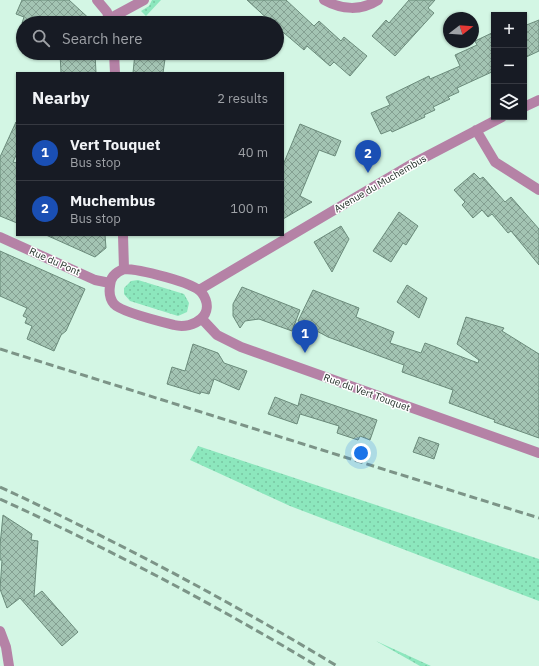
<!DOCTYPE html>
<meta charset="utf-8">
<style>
:root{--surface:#171b24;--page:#20242c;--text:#f1f3f6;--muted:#9ea1a6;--line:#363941;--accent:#b45309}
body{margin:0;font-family:"IBM Plex Sans",sans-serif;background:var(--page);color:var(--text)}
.controls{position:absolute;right:12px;top:12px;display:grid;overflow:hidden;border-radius:0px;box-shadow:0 1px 3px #0004}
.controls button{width:36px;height:36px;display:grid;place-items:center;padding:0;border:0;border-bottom:1px solid var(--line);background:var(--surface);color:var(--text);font:20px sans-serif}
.compass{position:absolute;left:443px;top:12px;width:36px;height:36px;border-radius:50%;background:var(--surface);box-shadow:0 1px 3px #0004;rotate:73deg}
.you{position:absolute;left:361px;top:453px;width:14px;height:14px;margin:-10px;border:3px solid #fff;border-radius:50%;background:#1a73e8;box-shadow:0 0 0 6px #1a73e833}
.badge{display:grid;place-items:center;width:26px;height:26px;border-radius:50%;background:var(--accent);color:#fff;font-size:13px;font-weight:700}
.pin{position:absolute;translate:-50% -33px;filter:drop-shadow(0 1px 2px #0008)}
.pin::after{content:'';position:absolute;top:21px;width:14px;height:12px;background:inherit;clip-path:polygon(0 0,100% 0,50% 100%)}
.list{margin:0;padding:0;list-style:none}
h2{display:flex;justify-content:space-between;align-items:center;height:52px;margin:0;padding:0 16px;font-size:17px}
h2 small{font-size:13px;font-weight:400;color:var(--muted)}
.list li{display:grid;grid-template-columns:26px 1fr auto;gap:12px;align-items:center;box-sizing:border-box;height:56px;padding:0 16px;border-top:1px solid var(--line)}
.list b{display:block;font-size:15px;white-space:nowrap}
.list p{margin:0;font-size:13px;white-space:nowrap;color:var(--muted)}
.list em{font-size:13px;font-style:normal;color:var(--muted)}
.icon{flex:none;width:22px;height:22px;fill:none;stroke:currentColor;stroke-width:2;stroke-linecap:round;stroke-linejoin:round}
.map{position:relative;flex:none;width:539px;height:666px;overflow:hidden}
.search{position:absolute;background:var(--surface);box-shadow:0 1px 3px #0004;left:16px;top:16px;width:268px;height:44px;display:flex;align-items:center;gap:10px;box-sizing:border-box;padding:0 14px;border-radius:22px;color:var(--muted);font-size:15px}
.panel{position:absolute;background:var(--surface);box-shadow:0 1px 3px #0004;left:16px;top:72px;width:268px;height:164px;border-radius:0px}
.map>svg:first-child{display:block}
.grass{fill:url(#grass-dots)}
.building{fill:url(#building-cross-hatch);stroke:#6b8b7b}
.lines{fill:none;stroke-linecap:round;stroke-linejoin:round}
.minor{stroke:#b582a6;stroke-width:10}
.rail{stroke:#7c9487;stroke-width:3;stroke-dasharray:8 4;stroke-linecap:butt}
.labels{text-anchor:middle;stroke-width:3;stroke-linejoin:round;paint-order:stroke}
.street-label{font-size:10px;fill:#222f28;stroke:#fff}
</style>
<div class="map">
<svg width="539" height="666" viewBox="0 0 539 666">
<defs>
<pattern id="grass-dots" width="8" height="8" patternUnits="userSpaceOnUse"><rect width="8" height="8" fill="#8ce7bd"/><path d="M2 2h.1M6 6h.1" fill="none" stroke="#78c6a2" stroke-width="1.8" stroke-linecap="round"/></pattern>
<pattern id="building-cross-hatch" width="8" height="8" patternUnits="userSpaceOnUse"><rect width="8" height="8" fill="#a3c4b3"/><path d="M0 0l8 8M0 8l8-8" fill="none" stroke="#84a092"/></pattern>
</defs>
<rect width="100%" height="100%" fill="#d3f6e4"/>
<path class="grass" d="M152 0H161L146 16 141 11 149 6Z
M138 280 184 294 189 303 187 312 178 316 130 301 124 294V288L131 281Z
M198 446 539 559V601L290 506 190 460Z
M376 641 431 666H420Z"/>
<path class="building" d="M22 0H69L94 23H22L24 17 16 14Z
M247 0H286L314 26 319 21 341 41 344 37 367 56 350 76 334 62 330 66 307 46 304 50 277 27V23H272Z
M409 0H435L428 8 434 13 395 56 372 36 386 20 389 23Z
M539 20V51L524 58V26Z
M494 32V71L457 88 459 92 448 97 450 99 433 107 435 110 424 115 425 117 392 132 391 130 381 134 371 113 390 105 386 97 429 76 430 79 460 66 455 55 477 45 475 41Z
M60 53H95L96 73H61Z
M135 53H161V59H165L163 73H133Z
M16 122 17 153 13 162 17 163V223L0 216V157Z
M300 124 341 141 335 156 319 150 300 196 312 202 283 219V165Z
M474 173 480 179 483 177 505 202 511 197 539 229V265L511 231 508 233 492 214 488 217 482 210 473 218 462 205 465 202 454 190Z
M399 212 418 226 406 245 403 243 391 262 373 251Z
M341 226 349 239 332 272 314 242Z
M46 235H105L106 248 95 257Z
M0 251 85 289 66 331 61 335 54 351 27 339 32 326 25 323 27 318 23 316 27 308 0 296Z
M407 285 427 298 419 318 397 302Z
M242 287 300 310 292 331 259 319 245 321 240 328 233 316V304Z
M313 290 359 308 356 317 394 332 390 343 421 353 425 343 478 363 479 360 457 344 466 317 504 328 502 331 539 354V438L494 422 495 420 449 403 453 390 402 372 404 365 328 337 298 321Z
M193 344 218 353 224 363 247 371 239 390 214 379 209 394 201 392 200 394 167 384 172 367 185 371Z
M301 394 377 420 370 440 360 436 358 440 337 433 339 426 300 414 297 424 268 414 275 397 298 406Z
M419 437 439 444 434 459 413 452Z
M3 515 32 534 31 540 38 541 34 597 42 591 78 632 62 646 20 598 7 608 0 589 2 560H0V545Z"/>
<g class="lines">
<path class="minor" d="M97 0 107 12 110 23
M324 0C342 10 361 11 378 0
M109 19 144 0
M114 53 115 73
M524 107 539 100
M476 130 495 162 539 190
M123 235 124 269
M0 237 95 280 110 283
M124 269C138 269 194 282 202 293 217 314 194 330 174 325 162 322 121 312 114 304 110 299 109 292 110 286 110 277 116 272 124 269Z
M199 290 412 164 502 117
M202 319 217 335 241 347 539 453
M0 631 6 647 9 666"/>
<path class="rail" d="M0 349 539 518
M0 487C116 541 228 600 337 666
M0 499C109 549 214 604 317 666"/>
</g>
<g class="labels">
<g class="street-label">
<text transform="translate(380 183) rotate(-30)" y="4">Avenue du Muchembus</text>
<text transform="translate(55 261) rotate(24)" y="4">Rue du Pont</text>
<text transform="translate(367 392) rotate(20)" y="4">Rue du Vert Touquet</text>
</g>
</g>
</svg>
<div class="controls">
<button>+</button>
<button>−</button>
<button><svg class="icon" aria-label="layers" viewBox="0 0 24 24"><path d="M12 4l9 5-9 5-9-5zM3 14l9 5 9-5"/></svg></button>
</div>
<svg class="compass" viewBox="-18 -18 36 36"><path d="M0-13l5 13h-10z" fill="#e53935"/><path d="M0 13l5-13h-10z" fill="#9ea1a6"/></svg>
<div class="you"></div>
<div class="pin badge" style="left:305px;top:353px;background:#1a4fb4">1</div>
<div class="pin badge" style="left:368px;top:173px;background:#1a4fb4">2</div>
<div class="search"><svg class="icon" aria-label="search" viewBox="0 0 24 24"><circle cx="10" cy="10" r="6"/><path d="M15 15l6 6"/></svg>Search here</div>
<section class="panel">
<h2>Nearby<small>2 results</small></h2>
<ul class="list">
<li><span class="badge" style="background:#1a4fb4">1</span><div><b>Vert Touquet</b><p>Bus stop</p></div><em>40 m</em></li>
<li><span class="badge" style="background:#1a4fb4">2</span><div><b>Muchembus</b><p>Bus stop</p></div><em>100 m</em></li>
</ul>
</section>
</div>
